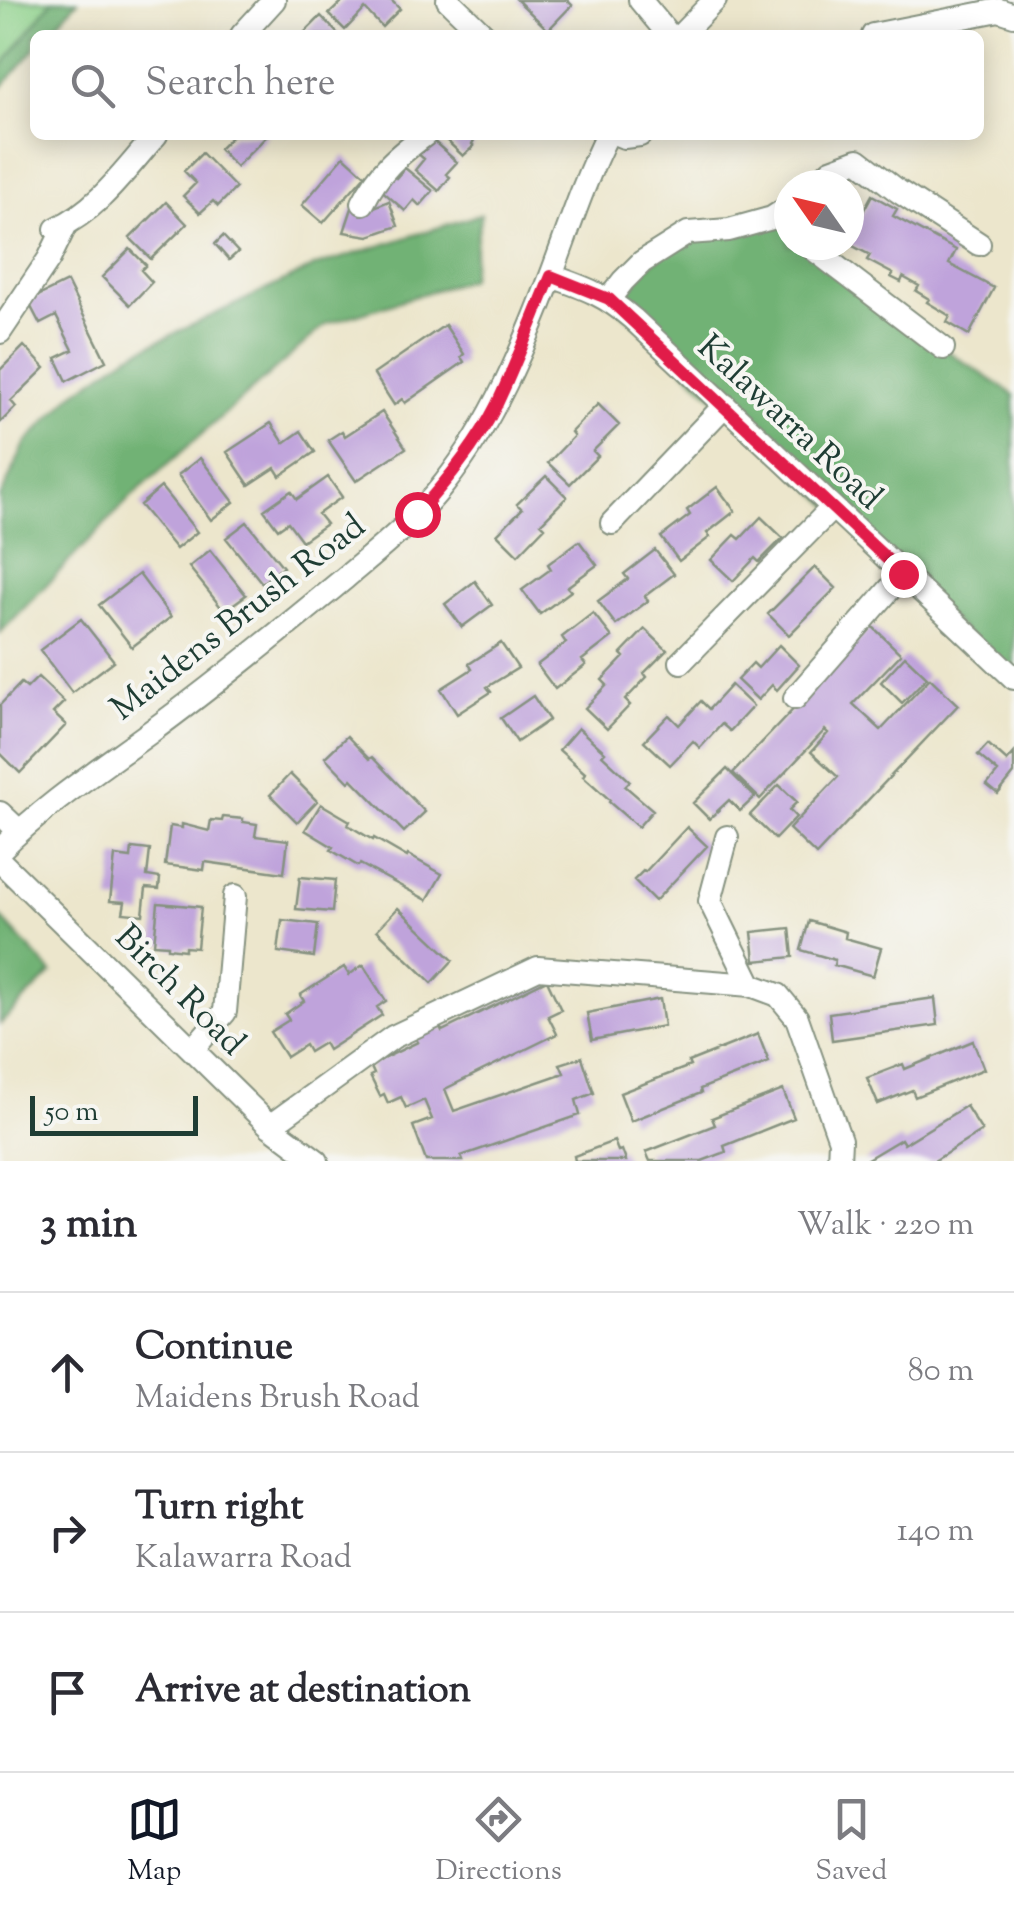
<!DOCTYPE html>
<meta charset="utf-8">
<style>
:root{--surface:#fff;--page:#f2f2f3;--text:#2b2b33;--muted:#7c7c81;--line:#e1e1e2;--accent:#111827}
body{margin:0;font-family:"Sorts Mill Goudy",serif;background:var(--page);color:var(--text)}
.compass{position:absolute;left:774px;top:170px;width:90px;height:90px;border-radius:50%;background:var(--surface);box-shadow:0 5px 25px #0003;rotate:304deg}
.scale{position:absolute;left:30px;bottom:25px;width:168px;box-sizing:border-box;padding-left:10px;border:5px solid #1f3d34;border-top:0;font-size:28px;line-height:35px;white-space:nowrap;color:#1f3d34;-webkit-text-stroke:8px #f6f6f2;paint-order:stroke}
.stop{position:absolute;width:30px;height:30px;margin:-22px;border:8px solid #e11d48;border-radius:50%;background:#fff}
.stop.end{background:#e11d48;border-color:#fff;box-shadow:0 2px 10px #0008}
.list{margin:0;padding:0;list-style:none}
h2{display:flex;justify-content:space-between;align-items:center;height:130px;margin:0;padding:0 40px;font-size:42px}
h2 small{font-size:32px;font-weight:400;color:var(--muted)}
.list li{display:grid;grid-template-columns:65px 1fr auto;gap:30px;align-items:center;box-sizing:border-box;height:160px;padding:0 40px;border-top:2px solid var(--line)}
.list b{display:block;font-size:38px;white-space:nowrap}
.list p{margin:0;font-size:32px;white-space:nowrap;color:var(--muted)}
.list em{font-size:32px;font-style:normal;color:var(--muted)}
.icon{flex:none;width:55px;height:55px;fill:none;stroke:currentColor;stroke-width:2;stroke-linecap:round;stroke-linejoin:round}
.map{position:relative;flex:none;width:1014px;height:1161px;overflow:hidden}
.search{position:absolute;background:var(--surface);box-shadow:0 5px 25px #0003;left:30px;right:30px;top:30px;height:110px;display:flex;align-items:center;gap:25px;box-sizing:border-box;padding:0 35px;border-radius:15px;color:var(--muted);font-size:38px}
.sheet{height:610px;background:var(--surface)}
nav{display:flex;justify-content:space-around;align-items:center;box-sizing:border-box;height:140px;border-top:2px solid var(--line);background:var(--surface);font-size:28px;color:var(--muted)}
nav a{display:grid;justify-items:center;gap:5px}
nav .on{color:var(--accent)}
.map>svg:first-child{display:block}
.green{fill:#8cd089;stroke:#56865e;stroke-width:2.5}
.forest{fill:#71b275;stroke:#487854;stroke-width:2.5}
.building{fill:#bfa3db}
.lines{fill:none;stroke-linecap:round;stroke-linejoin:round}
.minor-casing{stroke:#869280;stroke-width:26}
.minor{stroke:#fff;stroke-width:22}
.route{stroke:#e11d48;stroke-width:12}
.labels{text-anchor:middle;stroke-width:8;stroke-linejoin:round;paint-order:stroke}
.street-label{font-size:35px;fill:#1f3d34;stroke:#f6f6f2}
</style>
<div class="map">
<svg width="1014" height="1161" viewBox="0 0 1014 1161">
<rect width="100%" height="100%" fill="#f6f6f2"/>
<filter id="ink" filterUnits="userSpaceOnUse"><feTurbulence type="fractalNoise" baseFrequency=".01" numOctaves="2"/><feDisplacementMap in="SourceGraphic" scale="20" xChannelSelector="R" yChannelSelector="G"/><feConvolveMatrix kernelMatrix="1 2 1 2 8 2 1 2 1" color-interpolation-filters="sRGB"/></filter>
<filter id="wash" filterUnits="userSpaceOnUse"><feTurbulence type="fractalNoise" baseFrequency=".0048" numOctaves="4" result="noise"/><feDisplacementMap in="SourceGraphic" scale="40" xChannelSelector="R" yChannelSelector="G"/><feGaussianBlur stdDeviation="2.25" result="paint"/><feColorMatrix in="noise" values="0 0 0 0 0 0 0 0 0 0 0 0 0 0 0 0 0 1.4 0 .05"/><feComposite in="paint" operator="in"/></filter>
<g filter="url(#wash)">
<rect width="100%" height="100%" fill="#ece6cc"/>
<path class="green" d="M0 0H53L0 69Z"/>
<path class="forest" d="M53 0H78L48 35H35V49L0 89V69Z
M481 214 470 279 326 324 133 495 0 633V498L25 444 72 395 127 356 316 266Z
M772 218 789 231V245H808L943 348 1014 395V678L609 299 688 233Z
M0 916 52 973 0 1024Z"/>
<g id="blocks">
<path class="building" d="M344 0H391L400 9 382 27 365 9 345 30 329 14Z
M517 0H567L572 5 548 30Z
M321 16 339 35H302Z
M233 135H268L236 167 219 149Z
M451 135H477L472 144 474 146 463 156 446 140Z
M429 137 457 162 446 174 450 177 439 191 415 170 424 159 416 152Z
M202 153 236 188 218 206 213 201 200 213 183 196 196 183 184 171Z
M344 156 365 175 323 223 302 205Z
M405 168 433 191 420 206 414 200 405 211 378 187 390 173 396 178Z
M872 195 897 209 893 216 956 250 949 264 994 288 969 335 947 322 950 316 927 302 929 299 916 291 919 286 903 277 901 282 891 277 893 274 867 260 870 255 849 244V237Z
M389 201 398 226 369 236 344 232 352 208 362 212Z
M166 202 187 224 151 259 130 238Z
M223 236 238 252 229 260 215 244Z
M130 249 146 265 141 270 152 282 130 305 102 277Z
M67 282 106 361 67 381 56 358 73 350 56 316 40 324 28 301Z
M445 325 464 354 461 357 464 362 405 403 402 399 394 405 374 374Z
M24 346 45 368 11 401 16 407 0 423V370Z
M598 404 619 425 593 451 598 456 570 484 548 463 574 436 571 432Z
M382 412 406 448 356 481 328 440 342 431 345 436Z
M271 423 284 443 301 431 315 452 280 476 275 468 249 485 227 452Z
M200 458 234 502 211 520 178 475Z
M546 476 567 497 541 523 545 527 518 555 497 534 522 509 517 504Z
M328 477 342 497 318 514 326 524 302 541 288 522 278 529 264 510 291 491 297 499Z
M161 487 197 532 176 549 140 505Z
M717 487 735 511 707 533 710 537 679 561 661 537 690 515 687 510Z
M761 517 783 538 759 562 755 558 733 581 711 560 735 535 740 539Z
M247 522 283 567 262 583 226 538Z
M579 541 597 565 567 587 571 591 540 614 522 590 551 569 548 564Z
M210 550 246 595 224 611 189 567Z
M655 550 674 574 645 596 648 601 616 625 598 601 628 579 624 574Z
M815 567 836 588 789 635 768 614Z
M139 574 171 617 132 647 99 605Z
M475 581 492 605 462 627 445 604Z
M593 613 612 637 582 660 586 665 555 689 537 665 566 643 562 637Z
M81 619 114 661 72 693 40 650Z
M872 626 901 654 853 704 881 730 930 678 958 705 816 855 789 829 838 777 811 752 828 733 825 730 760 799 733 773Z
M645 629 667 650 644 673 647 677 625 700 630 705 607 729 585 708 607 685 602 680 624 657 621 654Z
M501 643 518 668 487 687 491 692 457 714 441 689 472 669 469 664Z
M779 645 799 665 777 690 772 685 758 700 737 680 753 663 758 668Z
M905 656 927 677 902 703 881 682Z
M38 677 64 702 53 713 66 725 20 773 0 753V705L21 683 27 688Z
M731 685 753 706 730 731 722 724 700 748 693 741 670 765 644 741 669 715 679 725 701 701 709 709Z
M533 696 549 720 517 742 501 718Z
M578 728 605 752 602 755 630 781 625 786 653 810 638 827 609 802 610 800 583 776 585 773 559 750Z
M347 736 369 759 372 757 425 812 404 832 352 779 349 782 325 757Z
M988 744 1007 761 1014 753V774L998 794 987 785 998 772 978 755Z
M727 769 755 797 740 811 729 800 709 819 693 803Z
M290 774 317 801 297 822 270 795Z
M779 785 797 802 789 810 796 817 775 839 750 815Z
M321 804 350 821 348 825 373 840 374 838 407 857 408 855 442 874 427 900 360 864 358 866 331 850 333 847 305 830Z
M223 817 243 819V822L257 824 255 836 288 840 284 873 205 862 204 870 165 865 170 826 182 828V824L209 831 211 820 222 821Z
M687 827 707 846 655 901 634 880 643 871 645 872Z
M132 848 150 850 147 876 160 878 159 889 146 888 143 915 123 913 125 902 110 901 115 856 131 858Z
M300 877 335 880 332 912 296 909Z
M158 903 201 907 197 948 185 947V950L168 948V945L154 944Z
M398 908 453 960 432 983 377 930Z
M282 920 318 924 314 957 278 952Z
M809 921 846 932 845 938 881 948 873 976 834 965 835 960 801 950Z
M790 928 793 957 755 961 752 932Z
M363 965 386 1001 377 1007 382 1015 328 1050 324 1043 309 1052 305 1045 286 1057 270 1032 289 1020 285 1014 304 1001 300 995 344 967 349 975Z
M547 980 561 1010 548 1016 557 1034 445 1089 454 1111 564 1073 560 1064 582 1057 594 1093 576 1100 580 1115 461 1156 463 1161H426L413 1126 432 1119 424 1100 406 1108 401 1097 388 1103 384 1094 380 1096 370 1076 374 1074 370 1065 418 1042 412 1033 437 1020 442 1031Z
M935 998 938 1025 832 1040 829 1013Z
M660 999 664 1026 592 1040 587 1013Z
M758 1034 769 1062 700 1089 701 1093 631 1121 620 1093 690 1066 688 1062Z
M973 1041 984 1069 915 1097 912 1090 878 1104 867 1078 903 1064 905 1069Z
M783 1090 794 1118 724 1146 726 1152 702 1161H650L646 1152 715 1125 712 1118Z
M966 1106 982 1131 934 1161H864L901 1139 904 1144Z
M614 1141 618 1151 622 1150 626 1161H575L574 1156Z"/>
</g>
</g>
<g filter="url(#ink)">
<use href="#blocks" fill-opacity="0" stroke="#869280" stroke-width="2.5"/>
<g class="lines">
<defs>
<path id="minor" d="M448 0 484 35
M640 0 669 35
M242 35 274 0
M681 35 715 0
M873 35 999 10 1014 15
M619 135 624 137 640 135
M816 185 831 170 858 160 898 191 979 244
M363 203C379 171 397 156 425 135
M56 229C99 209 125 170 156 135
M808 245 943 348
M551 276C586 288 605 295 633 319L1014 678
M609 299 623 281 642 262 688 233 729 230 772 218 789 207
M0 332 49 259 66 224
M612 523 725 405
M681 662 832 508
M795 698 903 574
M0 813 19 831
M727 837 710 901 751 985 778 995 797 1018 840 1140 839 1161
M0 850C46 804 97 771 149 733 216 684 281 631 345 578 379 549 416 520 444 484 493 422 523 349 551 276 569 228 584 181 607 135
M0 861 270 1126 317 1161
M193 1049 225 1012 235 896
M270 1126 393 1037 538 968 751 985"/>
</defs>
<use href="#minor" class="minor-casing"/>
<use href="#minor" class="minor"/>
</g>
</g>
<g class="lines" filter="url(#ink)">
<path class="route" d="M417 514C446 482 476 446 496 406 516 364 533 319 551 276L609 299 903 574"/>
</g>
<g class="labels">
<g class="street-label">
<text transform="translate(791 421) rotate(43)" y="12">Kalawarra Road</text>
<text transform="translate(237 616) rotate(-38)" y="12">Maidens Brush Road</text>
<text transform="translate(181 989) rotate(45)" y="12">Birch Road</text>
</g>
</g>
</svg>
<svg class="compass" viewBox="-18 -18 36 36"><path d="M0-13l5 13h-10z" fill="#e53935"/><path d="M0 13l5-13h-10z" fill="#7c7c81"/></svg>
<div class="scale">50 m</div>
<div class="stop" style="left:417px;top:514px"></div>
<div class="stop end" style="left:903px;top:574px"></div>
<div class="search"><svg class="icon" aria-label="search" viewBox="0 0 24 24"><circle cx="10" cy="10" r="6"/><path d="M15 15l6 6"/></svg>Search here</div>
</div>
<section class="sheet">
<h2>3 min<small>Walk · 220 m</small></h2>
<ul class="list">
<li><svg class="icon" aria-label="ahead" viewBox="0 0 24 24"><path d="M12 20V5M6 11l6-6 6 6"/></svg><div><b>Continue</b><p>Maidens Brush Road</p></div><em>80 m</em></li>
<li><svg class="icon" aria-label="right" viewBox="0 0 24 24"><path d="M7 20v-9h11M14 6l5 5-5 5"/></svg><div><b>Turn right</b><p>Kalawarra Road</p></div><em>140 m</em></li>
<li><svg class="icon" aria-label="arrive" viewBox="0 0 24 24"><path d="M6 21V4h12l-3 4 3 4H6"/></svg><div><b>Arrive at destination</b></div></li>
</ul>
</section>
<nav>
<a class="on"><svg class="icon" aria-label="map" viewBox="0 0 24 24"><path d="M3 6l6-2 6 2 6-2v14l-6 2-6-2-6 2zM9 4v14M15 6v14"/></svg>Map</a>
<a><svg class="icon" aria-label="directions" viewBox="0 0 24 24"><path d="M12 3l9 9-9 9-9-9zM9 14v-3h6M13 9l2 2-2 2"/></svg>Directions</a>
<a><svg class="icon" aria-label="saved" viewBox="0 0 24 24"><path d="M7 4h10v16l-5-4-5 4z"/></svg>Saved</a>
</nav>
